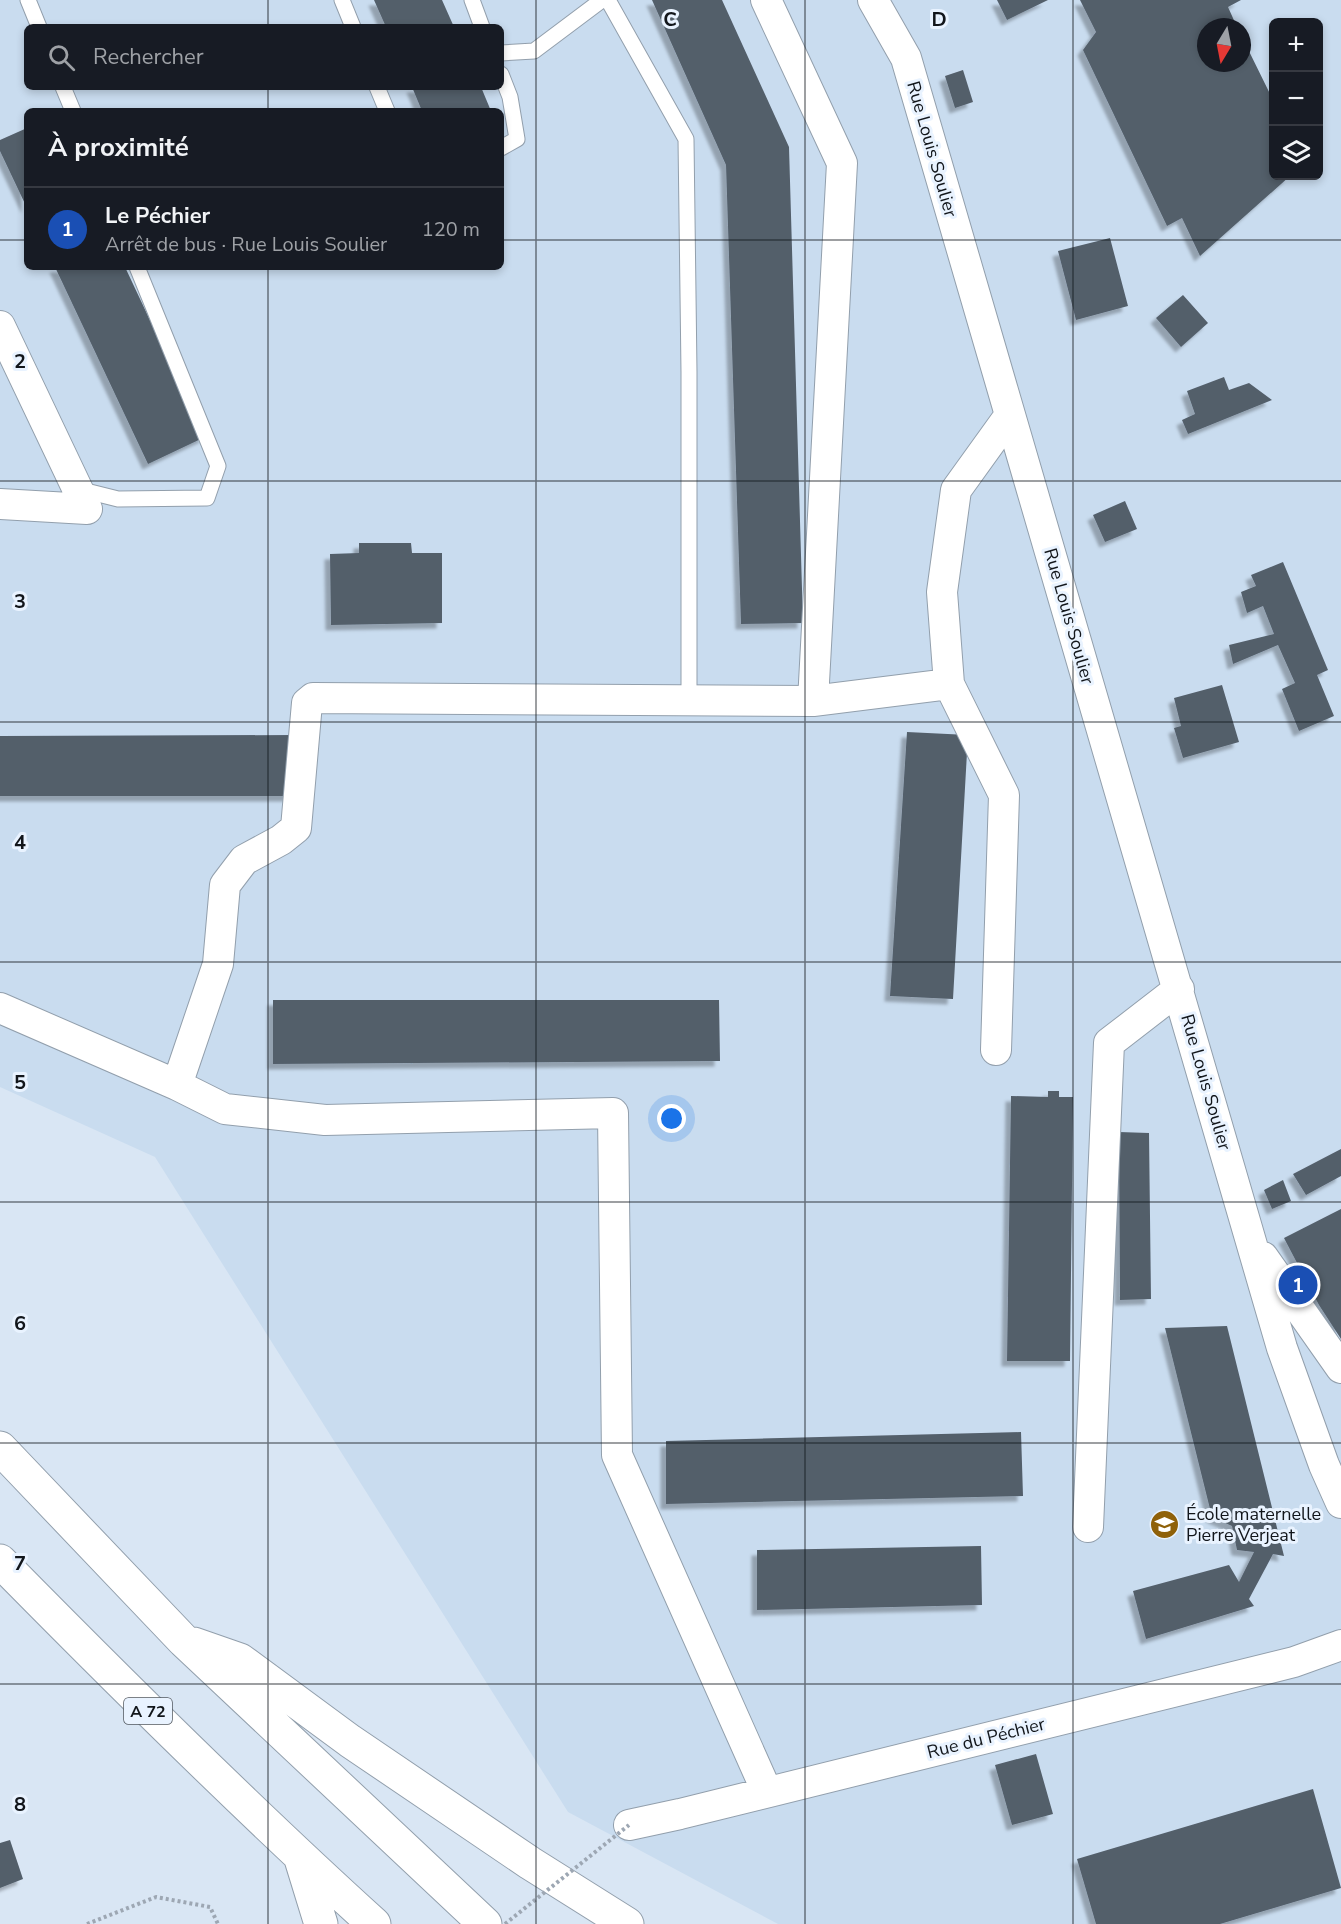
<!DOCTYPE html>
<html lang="fr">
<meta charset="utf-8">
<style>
:root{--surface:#171b24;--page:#20242c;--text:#f1f3f6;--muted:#9ea1a6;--line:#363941;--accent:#8f6109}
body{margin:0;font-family:"Nunito Sans",sans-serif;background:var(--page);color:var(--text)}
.controls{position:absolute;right:18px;top:18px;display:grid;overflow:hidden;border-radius:9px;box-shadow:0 3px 9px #0003}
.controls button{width:54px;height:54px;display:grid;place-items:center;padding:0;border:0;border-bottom:2px solid var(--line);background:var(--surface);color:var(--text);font:30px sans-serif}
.compass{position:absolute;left:1197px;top:18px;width:54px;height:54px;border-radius:50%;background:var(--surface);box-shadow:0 3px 9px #0003;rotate:190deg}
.you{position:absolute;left:672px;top:1119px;width:21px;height:21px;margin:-15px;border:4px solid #fff;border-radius:50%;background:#1a73e8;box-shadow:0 0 0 9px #1a73e833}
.badge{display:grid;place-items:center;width:39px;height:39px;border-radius:50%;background:var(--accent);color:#fff;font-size:20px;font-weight:700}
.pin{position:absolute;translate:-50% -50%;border:3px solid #fff;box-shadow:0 2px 6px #0006}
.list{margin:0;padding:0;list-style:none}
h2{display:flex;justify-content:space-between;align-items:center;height:78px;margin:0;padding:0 24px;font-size:26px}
h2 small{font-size:20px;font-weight:400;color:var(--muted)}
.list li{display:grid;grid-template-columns:39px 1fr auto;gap:18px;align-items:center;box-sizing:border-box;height:84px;padding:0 24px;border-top:2px solid var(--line)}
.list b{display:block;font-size:22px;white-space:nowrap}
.list p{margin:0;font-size:20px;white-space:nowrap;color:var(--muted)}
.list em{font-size:20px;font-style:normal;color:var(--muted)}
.icon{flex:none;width:33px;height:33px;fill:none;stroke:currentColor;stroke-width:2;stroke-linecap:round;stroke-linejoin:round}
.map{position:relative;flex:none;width:1341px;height:1924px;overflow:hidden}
.search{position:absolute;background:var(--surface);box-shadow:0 3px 9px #0003;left:24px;top:24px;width:480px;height:66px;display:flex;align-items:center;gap:15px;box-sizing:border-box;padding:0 21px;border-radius:9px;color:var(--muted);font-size:22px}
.panel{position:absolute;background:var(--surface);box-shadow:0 3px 9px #0003;left:24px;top:108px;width:480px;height:162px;border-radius:9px}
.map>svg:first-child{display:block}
.built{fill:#c9dcef;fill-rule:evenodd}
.building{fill:#535f6b;filter:url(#shadow)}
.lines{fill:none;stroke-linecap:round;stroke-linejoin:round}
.service-casing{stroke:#929fac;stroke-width:17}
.minor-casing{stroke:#929fac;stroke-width:32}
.motorway-casing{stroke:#929fac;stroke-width:35}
.path{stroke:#9da7b3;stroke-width:4;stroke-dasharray:3 3;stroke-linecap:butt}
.service{stroke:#fff;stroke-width:15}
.minor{stroke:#fff;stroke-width:30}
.motorway{stroke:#fff;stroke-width:33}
.path-bridge{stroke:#9da7b3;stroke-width:4;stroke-dasharray:3 3;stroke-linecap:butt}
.grid{fill:none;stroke:#12161b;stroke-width:1.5;stroke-opacity:0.55}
.labels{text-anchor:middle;stroke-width:6;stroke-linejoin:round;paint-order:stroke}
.shield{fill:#e9f3ff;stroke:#52585f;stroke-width:1.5}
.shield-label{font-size:16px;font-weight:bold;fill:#12161b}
.street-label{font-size:18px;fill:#12161b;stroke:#e9f3ff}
.poi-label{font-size:18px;fill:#12161b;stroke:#e9f3ff;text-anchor:start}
.grid-label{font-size:20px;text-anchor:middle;font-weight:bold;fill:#12161b;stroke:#e9f3ff;stroke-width:6;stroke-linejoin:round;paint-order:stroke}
</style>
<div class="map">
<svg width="1341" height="1924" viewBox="0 0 1341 1924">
<defs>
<filter id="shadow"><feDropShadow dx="-5.5" dy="5.5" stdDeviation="1.5" flood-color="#0004"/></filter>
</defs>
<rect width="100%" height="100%" fill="#d9e6f4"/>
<path class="built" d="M0 0H1341V1924H778L568 1812 155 1157 0 1087ZM1274 22H1318V176H1274ZM27 27H501V87H27ZM1206 27H1242V63H1206ZM27 111H501V267H27Z"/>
<path class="building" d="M374 0H442L454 27H386Z
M652 0H722L789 147 803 623 741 624 726 165Z
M997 0H1048L1007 20Z
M1080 0H1241L1228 7 1237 27H1206V63H1242V37L1274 102V176H1290L1200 256 1182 218 1167 226 1083 50 1096 32Z
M963 70 973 102 955 108 945 76Z
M412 87H481L491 111H422Z
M27 128V208L0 151V140Z
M1110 238 1128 306 1076 320 1058 251Z
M55 267H125L205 437 148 464Z
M1183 295 1208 323 1181 347 1156 318Z
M1224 377 1229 390 1249 383 1272 400 1188 434 1182 420 1195 414 1187 391Z
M1125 501 1137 529 1105 542 1093 515Z
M359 543H411L412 553H442V623L331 625 330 554 359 553Z
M1283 562 1328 670 1317 675 1334 716 1299 731 1282 689 1295 683 1278 645 1233 664 1229 645 1274 634 1263 606 1247 613 1241 592 1256 586 1251 575Z
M1222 685 1239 742 1183 758 1174 728 1181 726 1174 698Z
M907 732 968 735 953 999 890 996Z
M295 735 296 796H0V736Z
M273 1000H719L720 1061 273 1064Z
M1048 1091H1059V1097H1073L1070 1361H1007L1011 1096 1048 1097Z
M1119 1132 1149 1133 1151 1299 1120 1300Z
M1341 1149V1176L1306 1195 1293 1174Z
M1283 1180 1291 1201 1272 1209 1264 1190Z
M1341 1209V1339L1319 1305 1284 1238Z
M1227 1326 1284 1556 1273 1554 1249 1599 1254 1606 1146 1639 1133 1591 1229 1565 1239 1582 1254 1552 1237 1550 1232 1526 1212 1517 1165 1328Z
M1021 1432 1023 1496 666 1504V1441Z
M981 1546 982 1605 757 1610V1550Z
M1036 1754 1053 1814 1012 1825 995 1765Z
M1313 1789 1341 1888 1220 1924H1096L1077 1859Z
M10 1840 23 1879 0 1888V1843Z"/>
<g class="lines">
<defs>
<path id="service" d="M28 0 39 27
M342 0 353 27
M472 0 482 27
M608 0 686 139 689 372V701
M501 53 534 51 602 0
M501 74 510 97 517 139 501 148
M63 87 73 111
M377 87 387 111
M78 489 118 499 207 498 218 466 137 267"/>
<path id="minor" d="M766 0 842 163 813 701
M873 0 906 58 1282 1348 1324 1465 1341 1503
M0 326 87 509 0 504
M0 1008 177 1085 225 1109 325 1120 613 1113 617 1455 767 1792
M996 1050 1004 795 949 684 942 592 956 490 1010 415
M177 1085 218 964 225 885 244 860 281 840 296 828 307 703 313 698 813 701 949 684
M1263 1257 1341 1368
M1088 1527 1109 1043 1179 989
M629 1825 680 1814 1294 1662 1341 1645"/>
<path id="motorway" d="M0 1448 184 1641 485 1924
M0 1561C122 1685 245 1807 374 1924
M194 1644 240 1660 350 1741 530 1863 627 1924
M301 1859 321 1924"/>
</defs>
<use href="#service" class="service-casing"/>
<use href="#minor" class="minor-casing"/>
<use href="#motorway" class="motorway-casing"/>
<path class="path" d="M87 1924 156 1897 210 1907 218 1924"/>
<use href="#service" class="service"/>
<use href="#minor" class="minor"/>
<use href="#motorway" class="motorway"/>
<path class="path-bridge" d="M505 1924 629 1825"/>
</g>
<path class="grid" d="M268 0V27M536 0V1924M805 0V1924M1073 0V1924M268 87V111M0 240H27M501 240H1341M268 267V1924M0 481H1341M0 722H1341M0 962H1341M0 1202H1341M0 1443H1341M0 1684H1341"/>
<defs>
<symbol id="school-disc" viewBox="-11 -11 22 22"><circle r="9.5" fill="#8f6109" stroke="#e9f3ff"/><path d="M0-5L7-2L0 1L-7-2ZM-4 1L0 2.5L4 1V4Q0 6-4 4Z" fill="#fff"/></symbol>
</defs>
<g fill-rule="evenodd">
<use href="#school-disc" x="1148" y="1508" width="33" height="33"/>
</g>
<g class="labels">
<rect class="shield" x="124" y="1698" width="48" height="26" rx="4.5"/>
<g class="shield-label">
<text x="148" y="1717">A 72</text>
</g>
<g class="street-label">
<text transform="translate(932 149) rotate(74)" y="6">Rue Louis Soulier</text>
<text transform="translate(1069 616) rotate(74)" y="6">Rue Louis Soulier</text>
<text transform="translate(1206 1082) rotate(74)" y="6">Rue Louis Soulier</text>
<text transform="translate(986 1738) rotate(-14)" y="6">Rue du Péchier</text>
</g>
<g class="poi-label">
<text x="1186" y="1520">École maternelle<tspan x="1186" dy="21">Pierre Verjeat</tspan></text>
</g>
</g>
<g class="grid-label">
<text x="670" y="26">C</text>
<text x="939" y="26">D</text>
<text x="20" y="368">2</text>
<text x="20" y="608">3</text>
<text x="20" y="849">4</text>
<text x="20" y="1089">5</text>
<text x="20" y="1330">6</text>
<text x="20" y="1570">7</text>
<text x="20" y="1811">8</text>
</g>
</svg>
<div class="controls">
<button>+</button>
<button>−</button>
<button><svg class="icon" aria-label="layers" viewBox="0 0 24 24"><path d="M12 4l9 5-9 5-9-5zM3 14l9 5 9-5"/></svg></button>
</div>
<svg class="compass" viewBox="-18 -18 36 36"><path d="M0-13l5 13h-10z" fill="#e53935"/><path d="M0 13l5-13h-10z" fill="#9ea1a6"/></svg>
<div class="you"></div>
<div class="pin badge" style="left:1298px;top:1285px;background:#1a4fb4">1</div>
<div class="search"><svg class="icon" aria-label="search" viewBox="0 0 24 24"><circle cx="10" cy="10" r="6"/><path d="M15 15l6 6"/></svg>Rechercher</div>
<section class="panel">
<h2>À proximité<small></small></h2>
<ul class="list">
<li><span class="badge" style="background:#1a4fb4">1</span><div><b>Le Péchier</b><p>Arrêt de bus · Rue Louis Soulier</p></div><em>120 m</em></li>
</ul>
</section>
</div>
